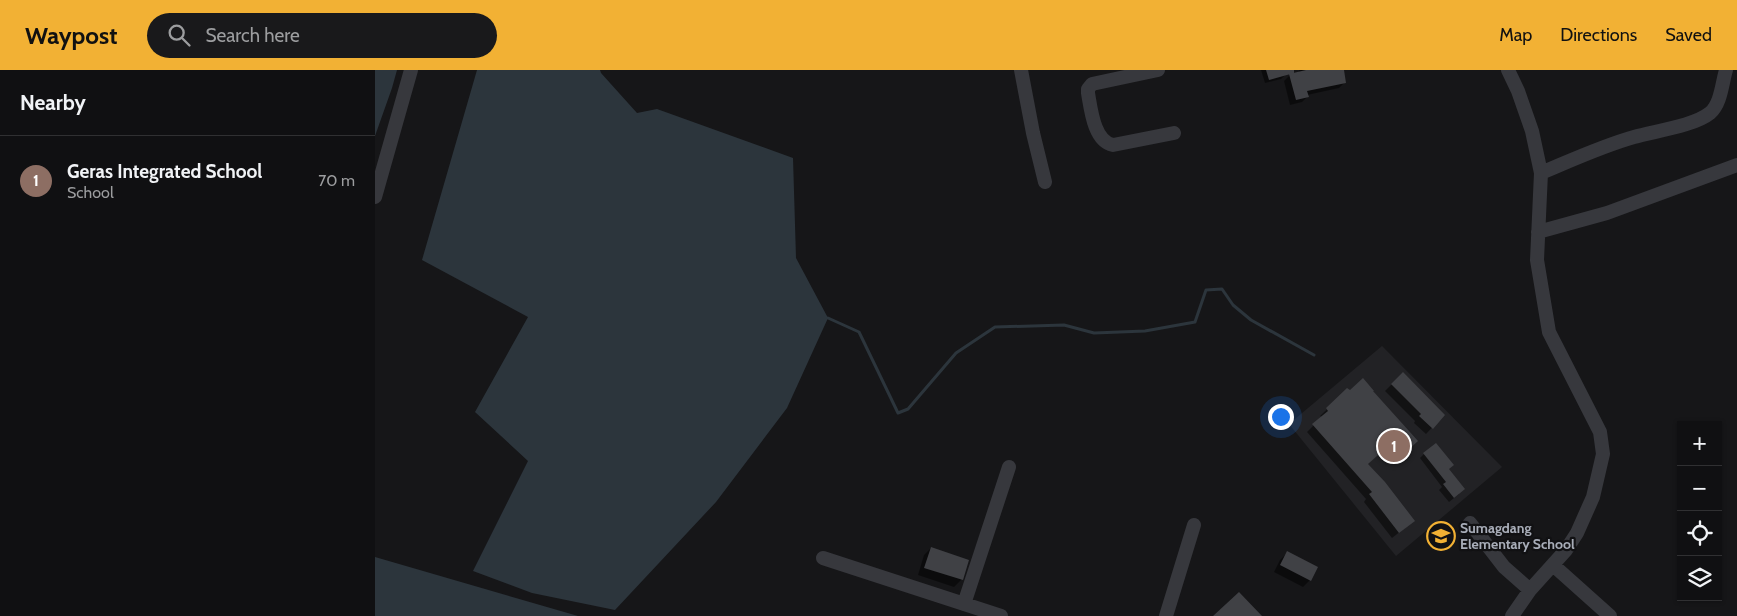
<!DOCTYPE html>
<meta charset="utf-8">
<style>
:root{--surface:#101012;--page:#19191b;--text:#f1f3f6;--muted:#9c9d9f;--line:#303032;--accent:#f2b134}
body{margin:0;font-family:Cabin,sans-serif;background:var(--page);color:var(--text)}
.controls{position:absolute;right:15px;bottom:15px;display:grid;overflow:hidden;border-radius:0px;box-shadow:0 1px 4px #0004}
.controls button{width:45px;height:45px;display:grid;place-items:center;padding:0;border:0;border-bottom:1px solid var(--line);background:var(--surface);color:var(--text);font:25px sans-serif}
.you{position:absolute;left:905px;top:346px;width:18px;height:18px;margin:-12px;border:4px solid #fff;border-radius:50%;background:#1a73e8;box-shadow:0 0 0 8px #1a73e833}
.badge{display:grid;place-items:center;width:32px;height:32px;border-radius:50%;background:var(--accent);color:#fff;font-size:16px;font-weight:700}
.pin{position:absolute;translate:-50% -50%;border:2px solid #fff;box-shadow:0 1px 5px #0006}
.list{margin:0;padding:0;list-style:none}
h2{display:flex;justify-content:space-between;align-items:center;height:65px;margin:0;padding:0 20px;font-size:21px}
h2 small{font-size:16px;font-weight:400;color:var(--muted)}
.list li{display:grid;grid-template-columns:32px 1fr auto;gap:15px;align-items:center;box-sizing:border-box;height:90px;padding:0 20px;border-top:1px solid var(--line)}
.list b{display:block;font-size:19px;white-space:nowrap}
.list p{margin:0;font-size:16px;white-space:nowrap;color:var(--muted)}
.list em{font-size:16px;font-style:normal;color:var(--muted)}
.icon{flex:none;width:28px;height:28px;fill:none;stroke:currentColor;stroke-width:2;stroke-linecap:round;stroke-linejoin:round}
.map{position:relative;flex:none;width:1362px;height:546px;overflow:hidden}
header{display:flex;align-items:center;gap:30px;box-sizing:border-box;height:70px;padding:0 25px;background:var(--accent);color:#111}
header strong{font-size:24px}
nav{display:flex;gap:28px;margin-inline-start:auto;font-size:18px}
.search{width:350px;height:45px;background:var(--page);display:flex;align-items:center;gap:12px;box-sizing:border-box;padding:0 18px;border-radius:28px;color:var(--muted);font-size:19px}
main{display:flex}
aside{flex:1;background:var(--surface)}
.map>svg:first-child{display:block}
.built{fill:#222225}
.water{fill:#2c353c}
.shadow{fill:#0007}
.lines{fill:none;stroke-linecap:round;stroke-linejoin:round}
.stream{stroke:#2c353c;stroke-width:3}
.building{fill:#404145}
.minor{stroke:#37383d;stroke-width:14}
.labels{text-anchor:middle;stroke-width:4.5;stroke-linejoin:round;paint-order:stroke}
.poi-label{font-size:14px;font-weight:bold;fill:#a8adb8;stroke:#111113;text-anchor:start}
</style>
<header>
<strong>Waypost</strong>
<div class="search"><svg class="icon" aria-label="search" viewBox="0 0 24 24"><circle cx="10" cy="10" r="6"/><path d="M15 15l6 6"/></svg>Search here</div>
<nav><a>Map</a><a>Directions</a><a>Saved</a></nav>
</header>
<main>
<aside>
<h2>Nearby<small></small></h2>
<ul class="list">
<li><span class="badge" style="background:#8d6e63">1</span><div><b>Geras Integrated School</b><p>School</p></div><em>70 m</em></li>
</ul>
</aside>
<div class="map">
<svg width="1362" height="546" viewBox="0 0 1362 546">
<rect width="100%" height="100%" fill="#161618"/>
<path class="built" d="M1007 276 1127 397 1021 486 914 354Z"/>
<path class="water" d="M0 0H22L17 18 0 66Z
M102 0H225L226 3 262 43 282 39 418 88 421 188 453 248 412 338 341 432 240 540 157 523 98 501 153 391 100 342 153 247 47 190Z
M0 487 203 546H0Z"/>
<path class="shadow" d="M886 0H910L911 4 906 9 890 13Z
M924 0H967L970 12 964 18 932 25V27L927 32 915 35 909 11 915 5 925 3Z
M1028 303 1069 345 1051 364 1039 353 1040 351 1010 321Z
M972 320 1035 377 1023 388 1013 376 991 395 1031 457 1017 468 989 432 991 429 932 362 947 347 945 346Z
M1049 384 1073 400 1084 424 1074 432 1064 420 1067 417 1045 388Z
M556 478 593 491 586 510 579 517 543 505 549 485Z
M912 483 935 510 928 517 899 502 905 490Z"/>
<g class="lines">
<path class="stream" d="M453 248 484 262 523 343 533 339 581 283 620 257 689 255 719 263 770 261 820 252 831 220 847 219 858 235 876 250 939 285"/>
</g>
<path class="building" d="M891 0H919V3L894 10Z
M931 0H969L971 13 932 21 934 27 921 30 914 4Z
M1028 302 1070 345 1058 359 1044 346 1046 344 1016 314Z
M988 308 999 321H998L1043 371 1031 382 1020 370 993 394 1010 412 1040 451 1024 463 994 424 997 422 937 354 953 341 951 338 972 318 975 320Z
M1061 373 1079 395 1074 399 1090 419 1079 428 1068 414 1071 412 1048 383Z
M556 477 594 490 588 510 549 498Z
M912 481 943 497 936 511 905 495Z
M864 522 887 546H838Z"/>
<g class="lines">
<path class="minor" d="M646 0 658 63 670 112
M783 0 717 14 713 19V23C716 40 719 71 738 75L799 63
M1133 0 1143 21 1157 61 1166 103 1162 190 1174 262 1225 362 1228 384 1218 427 1202 463 1191 480 1155 520 1137 546
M1166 103C1197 90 1227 76 1259 67 1280 61 1319 56 1335 43 1346 34 1347 13 1351 0
M0 127 36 0
M1163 162 1232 143 1362 95
M1095 453 1129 497 1155 520
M448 488 626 546
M1178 495 1235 546
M589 534 634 397
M791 546 819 455"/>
</g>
<defs>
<symbol id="school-ring" viewBox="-11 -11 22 22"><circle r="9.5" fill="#111113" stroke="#f2b134" stroke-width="1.5"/><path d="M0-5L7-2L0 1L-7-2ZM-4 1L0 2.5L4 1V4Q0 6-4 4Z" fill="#f2b134"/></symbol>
</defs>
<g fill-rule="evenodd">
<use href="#school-ring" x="1050" y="450" width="32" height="32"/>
</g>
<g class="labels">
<g class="poi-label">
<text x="1085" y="463">Sumagdang<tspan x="1085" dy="16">Elementary School</tspan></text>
</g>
</g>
</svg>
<div class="controls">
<button>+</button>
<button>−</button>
<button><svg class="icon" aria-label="locate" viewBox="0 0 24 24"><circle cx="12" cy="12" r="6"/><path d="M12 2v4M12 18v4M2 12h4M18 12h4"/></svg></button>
<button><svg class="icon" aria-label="layers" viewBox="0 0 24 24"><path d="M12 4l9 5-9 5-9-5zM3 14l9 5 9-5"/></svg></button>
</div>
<div class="you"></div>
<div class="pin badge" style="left:1019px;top:376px;background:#8d6e63">1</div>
</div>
</main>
